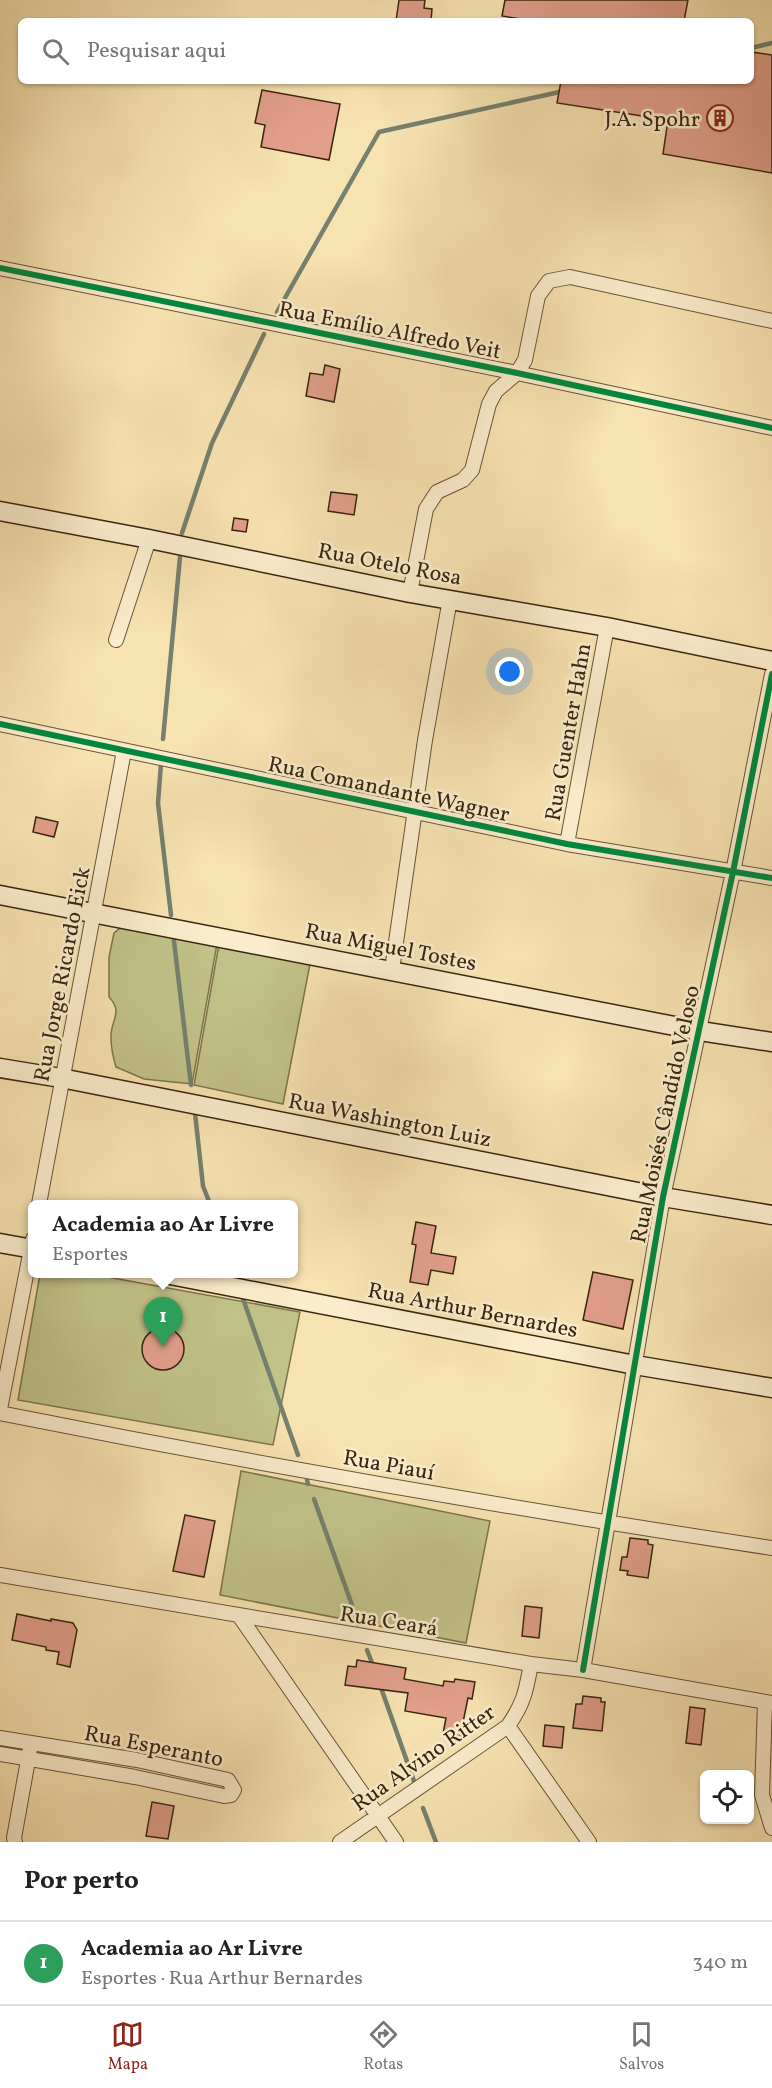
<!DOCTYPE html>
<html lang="pt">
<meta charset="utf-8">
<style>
:root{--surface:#fff;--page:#f6f6f6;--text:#222;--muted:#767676;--line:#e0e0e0;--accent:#8f2418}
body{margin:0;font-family:Vollkorn,serif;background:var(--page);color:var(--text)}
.controls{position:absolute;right:18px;bottom:18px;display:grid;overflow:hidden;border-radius:9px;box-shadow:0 2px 4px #0004}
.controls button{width:54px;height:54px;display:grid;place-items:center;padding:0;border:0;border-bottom:2px solid var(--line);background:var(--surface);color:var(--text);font:30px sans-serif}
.you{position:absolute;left:510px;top:672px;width:21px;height:21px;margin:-15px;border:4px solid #fff;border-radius:50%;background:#1a73e8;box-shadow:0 0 0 9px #1a73e833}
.badge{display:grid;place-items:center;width:39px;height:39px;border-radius:50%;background:var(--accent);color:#fff;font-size:20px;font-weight:700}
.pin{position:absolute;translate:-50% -50px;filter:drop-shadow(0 2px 3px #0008)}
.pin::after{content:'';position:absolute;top:32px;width:21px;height:18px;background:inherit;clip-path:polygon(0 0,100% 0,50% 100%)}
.popup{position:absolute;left:28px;top:1200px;width:270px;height:78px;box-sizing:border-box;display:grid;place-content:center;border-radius:9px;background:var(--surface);filter:drop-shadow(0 2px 4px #0005);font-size:20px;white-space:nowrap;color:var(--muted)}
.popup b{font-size:22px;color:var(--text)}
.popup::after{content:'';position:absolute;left:50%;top:100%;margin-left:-12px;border:12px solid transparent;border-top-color:var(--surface)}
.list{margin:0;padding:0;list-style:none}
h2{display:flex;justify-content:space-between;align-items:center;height:78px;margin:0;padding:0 24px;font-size:26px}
h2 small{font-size:20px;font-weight:400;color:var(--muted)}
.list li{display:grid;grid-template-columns:39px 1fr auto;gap:18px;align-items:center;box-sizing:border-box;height:84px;padding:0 24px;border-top:2px solid var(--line)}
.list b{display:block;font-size:22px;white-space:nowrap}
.list p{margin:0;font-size:20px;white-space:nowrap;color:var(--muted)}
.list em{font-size:20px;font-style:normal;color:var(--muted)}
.icon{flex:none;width:33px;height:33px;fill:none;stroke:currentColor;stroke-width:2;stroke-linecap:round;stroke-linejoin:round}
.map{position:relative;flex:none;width:772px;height:1842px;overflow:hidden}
.search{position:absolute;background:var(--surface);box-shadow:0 2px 4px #0004;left:18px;right:18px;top:18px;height:66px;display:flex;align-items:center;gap:15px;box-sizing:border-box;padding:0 21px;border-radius:9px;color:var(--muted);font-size:22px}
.sheet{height:162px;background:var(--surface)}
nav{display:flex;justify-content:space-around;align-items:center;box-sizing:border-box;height:84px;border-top:2px solid var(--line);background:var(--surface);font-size:16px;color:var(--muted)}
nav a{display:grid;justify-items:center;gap:3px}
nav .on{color:var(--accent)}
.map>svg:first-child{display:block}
.green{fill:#c1c289;stroke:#7c744c;stroke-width:1.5}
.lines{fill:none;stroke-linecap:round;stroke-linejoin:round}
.stream{stroke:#75806e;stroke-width:4.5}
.building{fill:#e29f8c;stroke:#382510;stroke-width:1.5}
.street-casing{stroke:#685438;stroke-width:16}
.secondary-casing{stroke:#382510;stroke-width:21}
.street{stroke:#faeccc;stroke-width:14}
.secondary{stroke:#faeccc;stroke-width:18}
.cycleway-casing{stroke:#faeccc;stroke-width:10}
.cycleway{stroke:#00873e;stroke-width:6}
.labels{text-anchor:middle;stroke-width:5;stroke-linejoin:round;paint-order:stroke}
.poi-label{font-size:22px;fill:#382510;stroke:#faeccc;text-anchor:end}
.street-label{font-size:22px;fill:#382510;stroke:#faeccc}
</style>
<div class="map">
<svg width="772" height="1842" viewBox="0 0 772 1842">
<rect width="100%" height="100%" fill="#f7e2b1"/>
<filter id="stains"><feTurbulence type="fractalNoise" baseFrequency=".00333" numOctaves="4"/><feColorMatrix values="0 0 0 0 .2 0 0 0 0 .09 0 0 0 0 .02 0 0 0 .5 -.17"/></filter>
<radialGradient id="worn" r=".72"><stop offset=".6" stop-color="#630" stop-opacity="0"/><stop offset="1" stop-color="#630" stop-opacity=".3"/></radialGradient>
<path class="green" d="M124 925 217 944 192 1084 144 1079 116 1067C113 1057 111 1048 111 1038 110 1020 124 1013 109 997V957L114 933Z
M219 944 310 964 283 1104 194 1085Z
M40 1274H91L300 1312 273 1445 18 1400Z
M241 1471 490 1521 466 1643 220 1595Z"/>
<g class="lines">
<path class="stream" d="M751 48 772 43
M277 312 379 132 564 91
M182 533 212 443 264 334
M163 739 180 557
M161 764 158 803 171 915
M173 933 191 1085
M195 1113 203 1186 210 1204
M242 1296 298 1455
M307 1480 308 1484
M314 1499 352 1605
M357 1621 358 1624
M367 1650 374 1668
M380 1685 415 1784
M423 1808 436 1842"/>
</g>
<path class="building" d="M399 0H425L424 8 432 9 431 21H396Z
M505 0H688L684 21H533L502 16Z
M751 52 772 55V173L663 154 668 120 557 103 561 81H751Z
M262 90 340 104 329 160 261 147 265 125 255 123Z
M325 365 340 369 334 402 306 396 310 373 323 375Z
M331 492 357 495 354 515 328 511Z
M234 518 248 520 246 532 232 530Z
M36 817 58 822 54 837 33 832Z
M416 1222 436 1226 431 1253 456 1257 453 1274 431 1270 428 1285 410 1282 416 1245 412 1244Z
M593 1272 633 1280 623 1329 583 1320Z
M142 1349a21 21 0 1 1 42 0a21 21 0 1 1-42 0Z
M185 1515 215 1521 204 1577 173 1571Z
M630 1538 648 1540V1544L653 1545 648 1578 627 1575 628 1571 620 1570 622 1557H627Z
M525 1606 542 1608 539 1638 522 1636Z
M17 1614 51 1621V1619L73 1623 77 1630 70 1667 57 1664 59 1652 46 1650V1647L12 1640Z
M357 1660 406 1668 404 1679 443 1686 444 1681 454 1682 455 1679 475 1682 472 1699 468 1698 460 1737 443 1734 446 1718 405 1711 408 1693 345 1685 348 1666 356 1667Z
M583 1696 601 1698V1702H605L602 1731 573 1728 576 1704H582Z
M690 1707 705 1709 701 1745 686 1743Z
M545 1725 564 1727 562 1748 543 1746Z
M152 1802 174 1806 168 1839 146 1836Z"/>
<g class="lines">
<defs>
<path id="street" d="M0 268 517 373 772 428
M410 593 426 509 437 492 463 480 472 470 489 404 496 391 517 373 525 360 538 296 549 281 570 277 772 321
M116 640 149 539
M0 724 567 844 772 878
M567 844 607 627
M392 970 425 740 450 599
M39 1204 124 751
M0 1409 33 1239
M0 1413C256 1464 514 1509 772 1548
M0 1575 531 1664 583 1670 772 1703
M240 1617 396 1842
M583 1670 663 1197 733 872 772 674
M765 1702 762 1795 772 1828
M508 1726 589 1842
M0 1738 137 1760 228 1780 234 1790 231 1795 224 1796 135 1777 0 1754
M15 1842 14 1838 30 1749
M340 1842 508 1726C524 1703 526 1691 531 1664"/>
<path id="secondary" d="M0 511 149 539 410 593 607 627 772 661
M0 895 700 1031 772 1042
M0 1068 61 1078 663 1197 772 1215
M0 1243 33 1249
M165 1274 635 1365 772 1388"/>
</defs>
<use href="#street" class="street-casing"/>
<use href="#secondary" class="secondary-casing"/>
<use href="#street" class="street"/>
<use href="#secondary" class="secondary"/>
<defs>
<path id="cycleway" d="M0 268 517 373 772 428
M0 724 567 844 772 878
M583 1670 663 1197 733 872 772 674"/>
</defs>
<use href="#cycleway" class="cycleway-casing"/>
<use href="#cycleway" class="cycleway"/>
</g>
<defs>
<symbol id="building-ring" viewBox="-11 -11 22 22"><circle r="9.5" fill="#faeccc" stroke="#8f2418" stroke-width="1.5"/><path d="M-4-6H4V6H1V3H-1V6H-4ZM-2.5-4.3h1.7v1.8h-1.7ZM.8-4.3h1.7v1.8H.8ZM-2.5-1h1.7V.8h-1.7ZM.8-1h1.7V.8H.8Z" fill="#8f2418"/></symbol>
</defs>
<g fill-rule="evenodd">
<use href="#building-ring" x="705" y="103" width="30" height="30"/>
</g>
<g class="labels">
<g class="poi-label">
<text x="700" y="126">J.A. Spohr</text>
</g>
<g class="street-label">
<text transform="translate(390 329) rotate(11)" y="8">Rua Emílio Alfredo Veit</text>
<text transform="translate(390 563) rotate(11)" y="8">Rua Otelo Rosa</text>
<text transform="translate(567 732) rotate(-80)" y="8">Rua Guenter Hahn</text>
<text transform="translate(389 788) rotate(12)" y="8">Rua Comandante Wagner</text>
<text transform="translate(391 946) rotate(11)" y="8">Rua Miguel Tostes</text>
<text transform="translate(61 974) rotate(-79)" y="8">Rua Jorge Ricardo Eick</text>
<text transform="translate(664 1114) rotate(-78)" y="8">Rua Moisés Cândido Veloso</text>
<text transform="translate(390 1119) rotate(11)" y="8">Rua Washington Luiz</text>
<text transform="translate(473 1309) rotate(11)" y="8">Rua Arthur Bernardes</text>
<text transform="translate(389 1464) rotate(10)" y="8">Rua Piauí</text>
<text transform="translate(389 1620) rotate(9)" y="8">Rua Ceará</text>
<text transform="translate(154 1745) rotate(11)" y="8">Rua Esperanto</text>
<text transform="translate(423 1757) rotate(-35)" y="8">Rua Alvino Ritter</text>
</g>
</g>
<rect width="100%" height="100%" filter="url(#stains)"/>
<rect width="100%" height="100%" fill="url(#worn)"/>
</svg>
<div class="controls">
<button><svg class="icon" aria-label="locate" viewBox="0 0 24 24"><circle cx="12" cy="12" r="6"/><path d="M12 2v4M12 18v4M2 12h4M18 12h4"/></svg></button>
</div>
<div class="you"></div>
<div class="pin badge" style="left:163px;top:1347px;background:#2e9e5b">1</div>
<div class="popup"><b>Academia ao Ar Livre</b>Esportes</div>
<div class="search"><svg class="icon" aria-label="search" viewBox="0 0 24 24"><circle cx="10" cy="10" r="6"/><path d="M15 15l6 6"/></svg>Pesquisar aqui</div>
</div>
<section class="sheet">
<h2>Por perto<small></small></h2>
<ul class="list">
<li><span class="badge" style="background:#2e9e5b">1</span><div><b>Academia ao Ar Livre</b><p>Esportes · Rua Arthur Bernardes</p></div><em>340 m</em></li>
</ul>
</section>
<nav>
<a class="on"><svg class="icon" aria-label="map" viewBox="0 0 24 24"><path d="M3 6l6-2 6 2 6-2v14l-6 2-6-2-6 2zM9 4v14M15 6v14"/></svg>Mapa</a>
<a><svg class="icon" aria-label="directions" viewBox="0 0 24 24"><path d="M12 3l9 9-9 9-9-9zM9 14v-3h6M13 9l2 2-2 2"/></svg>Rotas</a>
<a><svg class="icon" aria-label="saved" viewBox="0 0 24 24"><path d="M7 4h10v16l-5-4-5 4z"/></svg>Salvos</a>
</nav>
